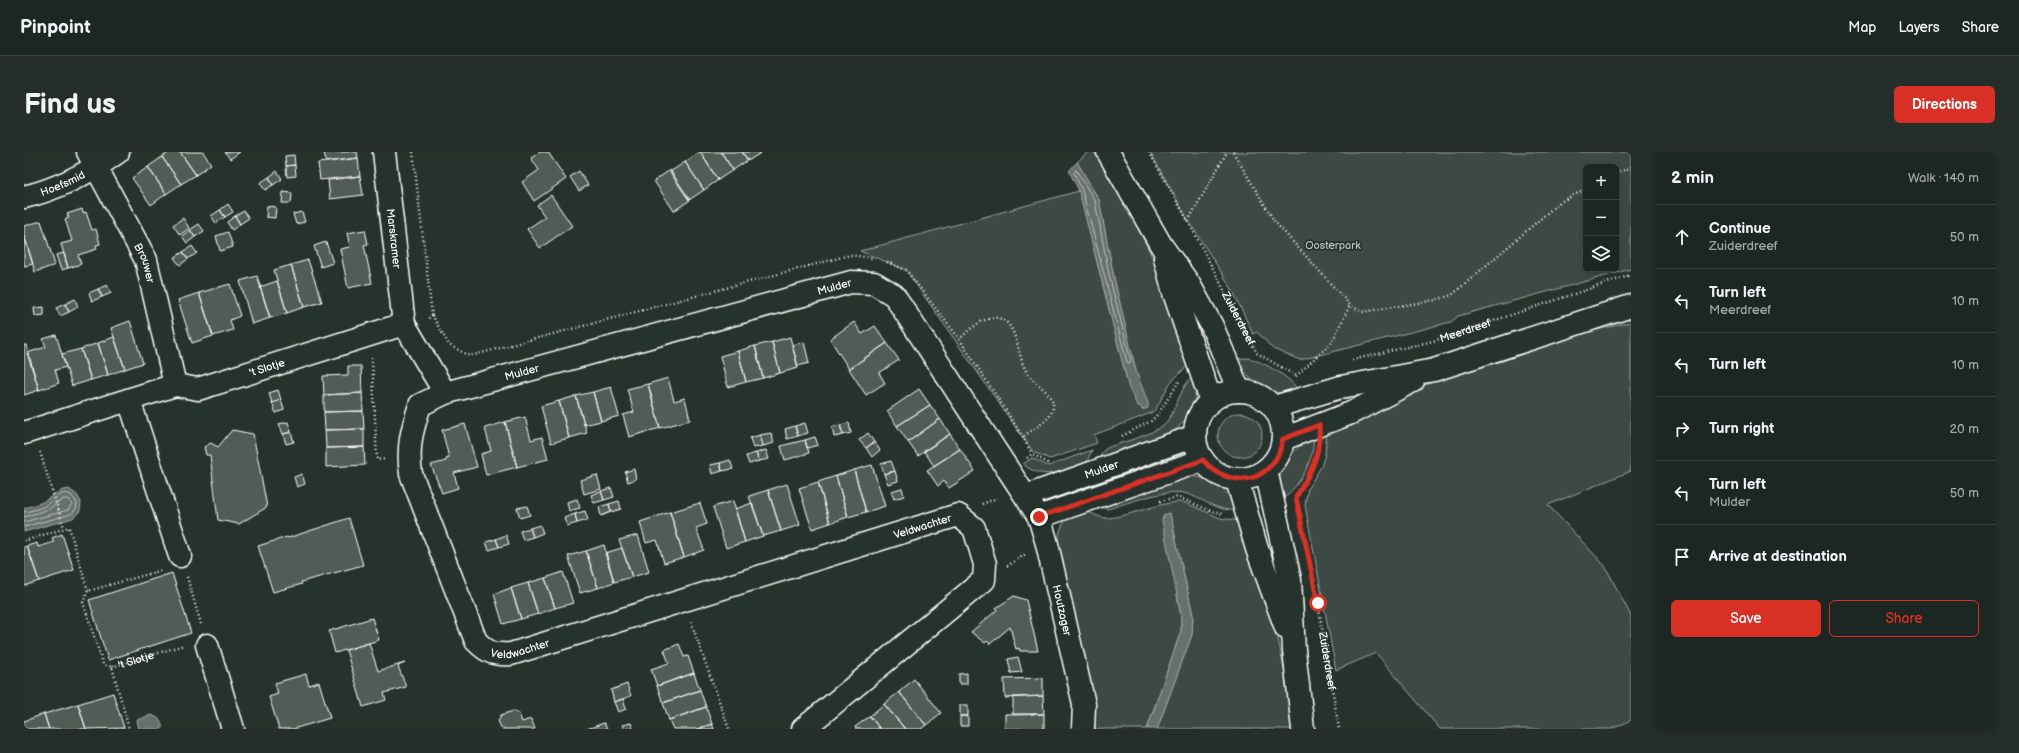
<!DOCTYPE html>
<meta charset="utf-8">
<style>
:root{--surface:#1c2622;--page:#252e2a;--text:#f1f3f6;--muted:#a0a5a5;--line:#3a4340;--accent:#d93025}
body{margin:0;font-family:"Balsamiq Sans",sans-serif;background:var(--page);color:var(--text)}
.controls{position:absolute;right:12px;top:12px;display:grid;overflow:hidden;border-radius:6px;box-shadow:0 2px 6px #0003}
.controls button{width:36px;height:36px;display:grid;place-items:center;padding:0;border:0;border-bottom:1px solid var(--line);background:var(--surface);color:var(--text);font:20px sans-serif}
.stop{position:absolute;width:12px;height:12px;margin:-9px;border:3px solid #d93025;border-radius:50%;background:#fff}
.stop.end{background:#d93025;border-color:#fff;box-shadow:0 1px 4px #0008}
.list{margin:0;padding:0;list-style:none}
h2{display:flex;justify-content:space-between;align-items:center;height:52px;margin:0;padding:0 16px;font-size:17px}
h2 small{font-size:13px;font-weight:400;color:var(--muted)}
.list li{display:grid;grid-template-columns:26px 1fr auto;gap:12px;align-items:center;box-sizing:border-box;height:64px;padding:0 16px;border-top:1px solid var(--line)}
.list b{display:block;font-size:15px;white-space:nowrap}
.list p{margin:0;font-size:13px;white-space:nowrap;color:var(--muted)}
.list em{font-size:13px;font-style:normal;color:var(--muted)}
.actions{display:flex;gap:8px;padding:12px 16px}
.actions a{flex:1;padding:9px 0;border:1px solid var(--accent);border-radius:6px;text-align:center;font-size:14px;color:var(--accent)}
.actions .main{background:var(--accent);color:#fff}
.icon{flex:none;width:22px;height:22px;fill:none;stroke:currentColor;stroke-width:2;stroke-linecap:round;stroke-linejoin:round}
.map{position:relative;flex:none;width:1607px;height:577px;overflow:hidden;border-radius:6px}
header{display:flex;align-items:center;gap:24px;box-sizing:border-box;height:56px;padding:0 20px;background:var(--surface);border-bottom:1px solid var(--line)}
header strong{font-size:19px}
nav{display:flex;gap:22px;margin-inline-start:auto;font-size:14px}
.intro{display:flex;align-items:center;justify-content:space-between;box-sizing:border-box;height:96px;padding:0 24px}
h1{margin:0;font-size:28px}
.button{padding:10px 18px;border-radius:6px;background:var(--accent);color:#fff;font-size:14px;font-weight:700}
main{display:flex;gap:24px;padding:0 24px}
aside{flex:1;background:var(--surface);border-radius:6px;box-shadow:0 2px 6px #0003}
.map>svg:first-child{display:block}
.green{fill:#3e4944;stroke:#9ea4a2;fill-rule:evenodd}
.water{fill:#67706c;stroke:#a4a9a7}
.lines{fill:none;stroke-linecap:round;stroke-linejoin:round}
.shore{stroke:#c2c6c4;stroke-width:1}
.building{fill:#515c57;stroke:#fff}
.minor-casing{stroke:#fff;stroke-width:25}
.path{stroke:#fff;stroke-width:2.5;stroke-dasharray:1 3;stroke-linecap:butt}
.minor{stroke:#26332d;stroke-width:22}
.route{stroke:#d93025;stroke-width:5}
.labels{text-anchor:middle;stroke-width:3.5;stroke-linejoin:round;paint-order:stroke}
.street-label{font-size:11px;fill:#fff;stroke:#26332d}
.park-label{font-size:11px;fill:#bbbfbe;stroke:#26332d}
</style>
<header>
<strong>Pinpoint</strong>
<nav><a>Map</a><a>Layers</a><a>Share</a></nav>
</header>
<div class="intro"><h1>Find us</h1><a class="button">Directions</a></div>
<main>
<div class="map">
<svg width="1607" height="577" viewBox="0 0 1607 577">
<rect width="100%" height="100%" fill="#26332d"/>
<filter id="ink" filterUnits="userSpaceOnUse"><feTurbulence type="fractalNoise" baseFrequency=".025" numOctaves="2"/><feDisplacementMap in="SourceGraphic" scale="8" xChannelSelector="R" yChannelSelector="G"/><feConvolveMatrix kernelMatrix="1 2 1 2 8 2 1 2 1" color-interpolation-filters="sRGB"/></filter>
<g filter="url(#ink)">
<path class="green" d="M1064 0H1070C1090 31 1108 63 1124 96 1142 133 1154 173 1166 211L1146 231 1132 257 1127 261 1070 283 1073 291 1026 307 1009 300 882 118 836 99 1055 39 1105 236 1123 254 1112 219 1090 126 1075 48 1053 10Z
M1126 0H1607V117L1434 164 1427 170 1276 208 1249 197 1233 180 1229 182 1208 137 1164 68ZM1562 15H1592V117H1562Z
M1607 170V319L1524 353 1581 414 1607 464V568L1588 577H1416L1352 501 1312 518 1281 353 1284 336 1297 315 1301 302 1303 277 1348 263 1385 240 1418 226 1478 209 1564 180Z
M1224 206C1239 210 1268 225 1275 240 1271 240 1266 242 1262 242 1245 241 1218 223 1212 207Z
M1170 223C1176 248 1166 269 1145 282L1074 309 1079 299 1083 296C1100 289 1133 283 1144 268 1154 254 1156 235 1170 223Z
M1194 283a22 22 0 1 1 44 0a22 22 0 1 1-44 0Z
M1289 285C1292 306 1274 338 1256 348 1255 342 1254 335 1255 329 1258 311 1274 292 1289 285Z
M1068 298 1062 311C1037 319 1021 330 999 312L1008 306 1024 314Z
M1162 324C1185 324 1204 336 1213 358 1192 360 1179 346 1160 341 1140 337 1104 351 1084 357L1077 355Z
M1154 350 1162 351 1196 366 1217 369 1252 476 1261 523 1268 577H1133L1168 482 1169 463 1147 366 1146 364 1154 451 1157 463V479L1123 577H1071L1070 560 1034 393C1034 377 1043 357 1062 360 1070 361 1077 367 1085 366 1109 363 1131 352 1154 350Z"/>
<path class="water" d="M1053 10 1075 48 1090 126 1112 219 1124 251V256L1118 258 1117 255 1113 253 1105 236 1055 39 1045 19Z
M45 337 53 343 57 350 56 359 49 366 0 380V356C7 354 16 352 22 348 30 343 34 338 45 337Z
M1145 361 1147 366 1169 463 1168 483 1133 577H1123L1157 479V463L1138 368 1140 363Z
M127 563C135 566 139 568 138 577H115L113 568Z"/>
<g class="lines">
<path class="shore" d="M1052 18 1071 49 1086 127 1107 209 1105 211 1103 210 1058 38 1050 21Z
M0 360C7 359 19 356 25 352 31 347 37 338 47 343L53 351 52 357 47 362 0 375
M0 365 25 357 39 347H44L48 352 44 358 0 370"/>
</g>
<path class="building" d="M146 0H156L172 23 157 32 138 5Z
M156 0H179L187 12 172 23Z
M201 0H216L206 7Z
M300 0H333L334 6 302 10Z
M516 0H524L542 27 510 49 498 30 515 18 507 6Z
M676 0 694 28 680 38 661 10Z
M676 0H697L709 18 694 28Z
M697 0H718L724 8 709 18Z
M718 0H738L724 9Z
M270 3 271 13 262 14 261 4Z
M138 5 157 32 142 42 124 15Z
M334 6 336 24 296 28 294 11Z
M661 10 680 38 665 48 646 20Z
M271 13 272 24 263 25 262 14Z
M124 15 142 42 127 53 108 26Z
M646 18 666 48 650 59 630 29Z
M253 19 258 27 249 33 245 25Z
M555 19 564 33 555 39 546 25Z
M336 24 339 43 306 47 304 28Z
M245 25 249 33 241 38 236 31Z
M259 40 268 41 267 51H258Z
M527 43 548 74 516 96 503 77 521 65 513 53Z
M204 52 209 60 201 65 196 58Z
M243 54 252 55 251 66 242 65Z
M58 57 59 61 62 60 68 78 72 77 76 92 72 93 73 97 54 103 57 112 44 116 37 92 48 89 41 67 45 66 43 62Z
M196 58 201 65 192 71 187 64Z
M220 59 225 66 216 72 211 64Z
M278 60 281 70 272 72 269 62Z
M211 64 216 72 208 78 203 70Z
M159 66 165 76 156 83 149 73Z
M17 69 31 113 11 120 0 83V74Z
M175 72 180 79 171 85 166 78Z
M166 78 171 85 163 91 158 84Z
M341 78 344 92 340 93 348 131 324 136 316 97 326 95 323 81Z
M204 80 209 95 196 99 192 84Z
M0 83 9 112 0 114Z
M302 90 309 111 297 115 290 94Z
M168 94 173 101 164 107 159 100Z
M159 100 164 107 156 113 150 106Z
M40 101 44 116 37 118 32 103Z
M284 108 298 150 280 155 267 113Z
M267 113 280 155 263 161 250 118Z
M233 124 246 166 228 172 216 129Z
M253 129 263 161 246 166 236 135Z
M206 132 216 164 206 168 209 178 189 184 175 141Z
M83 133 87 141 78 145 74 137Z
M74 137 78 145 68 149 65 141Z
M175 141 189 184 168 191 154 148Z
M51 147 54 155 45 160 41 152Z
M41 152 45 160 36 164 32 156Z
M20 155V163L11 164 10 156Z
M106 169 119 211 101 217 87 176Z
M830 170 838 182 851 174 863 191 825 217 806 187Z
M32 183 42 215 31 218 35 231 15 238 3 201 22 195 19 187Z
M90 185 101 217 84 223 74 191Z
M766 185 774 216 756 221 748 190Z
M748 190 756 221 739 226 731 194Z
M780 190 785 211 774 214 768 193Z
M74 191 84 223 67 228 57 197Z
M863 191 875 208 855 221 861 231 842 243 825 217Z
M0 193H2L15 238 0 243Z
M731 194 739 226 722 230 714 199Z
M57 197 67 228 48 234 38 202Z
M714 199 722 230 704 235 696 204Z
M324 214H337L338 241 300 243 299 224 324 223Z
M644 226 650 249 661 246 666 268 636 276 624 232Z
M624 232 636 276 605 285 599 263 610 260 603 237Z
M587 235 595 264 577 269 569 240Z
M895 237 906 253 873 274 863 259Z
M254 238 257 248 248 251 245 241Z
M569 240 577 269 560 273 552 244Z
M338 241 339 259 300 260V243Z
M552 244 563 281 545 286 535 249Z
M257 248 260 258 252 261 248 251Z
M535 249 545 286 527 291 517 254Z
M906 253 916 267 884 290 873 274Z
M339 259 340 277 301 278 300 260Z
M501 265 507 288 518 285 524 307 493 315 481 270Z
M916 267 926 282 894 304 884 290Z
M264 270 267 280 259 282 255 272Z
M481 270 493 315 462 323 457 302 467 299 461 276Z
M781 271 784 281 774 284 771 274Z
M825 271 827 281 819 283 816 273Z
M441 272 453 315 430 321 434 336 418 341 407 313 422 309V307L425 306 418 278Z
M816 273 819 283 810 285 808 275Z
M771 274 774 284 763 287 761 277Z
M340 277V295L302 296 301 278Z
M208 278 229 282 243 355 215 372 194 368 186 303H182L180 295 187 291 194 295Z
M267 280 270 290 262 292 259 282Z
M747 281 750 291 739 294 736 283Z
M844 281 850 290 842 296 835 288Z
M926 282 936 297 910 314 900 299Z
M736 283 739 294 729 296 726 286Z
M791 285 794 293 783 296 781 288Z
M781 288 785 301 761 308 757 294Z
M850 290 856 298 848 305 842 296Z
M340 295 341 313 302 315V296Z
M936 297 951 319 925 336 920 329 914 334 903 318Z
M742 298 745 307 735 309 732 301Z
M732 301 735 309 725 312 722 304Z
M706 308 709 317 698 319 696 311Z
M867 309 871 319 860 322 857 312Z
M696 311 698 319 688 322 686 313Z
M848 313 861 354 842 360 830 318Z
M610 317 612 327 604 330 601 320Z
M830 318 842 360 824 365 812 324Z
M871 319 874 329 864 332 860 322Z
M278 322 281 332 273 335 270 325Z
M573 323 577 337 560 342 556 328Z
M812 324 824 365 806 371 794 330Z
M794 330 806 371 788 377 775 336Z
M763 332 776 373 757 379 744 338Z
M587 336 590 345 580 348 577 339Z
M878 336 880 344 870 347 867 339Z
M744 338 757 379 739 384 725 344Z
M577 339 580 348 570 351 567 343Z
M553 347 556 356 545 359 543 350Z
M595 349 597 357 587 360 585 352Z
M709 349 721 390 702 396 689 355Z
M676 351 683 372 672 376 680 398 660 405 646 360Z
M728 351 739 384 721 390 711 357Z
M585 352 587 360 577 364 575 355Z
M503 354 506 363 496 366 493 356Z
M561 359 564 368 553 371 551 362Z
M646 360 660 405 640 411 633 388 622 391 616 370Z
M551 362 553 371 543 374 540 366Z
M325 366 339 413 277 430 278 432 249 440 234 394 263 385 264 386Z
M516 373 519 381 509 385 506 376Z
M506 376 509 385 499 388 496 379Z
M38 382 50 418 15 429 3 394 13 391 14 395 30 390 28 386Z
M482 383 485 392 475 395 472 387Z
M614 383 625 420 608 425 595 388Z
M472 387 475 395 465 398 462 390Z
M580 393 590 430 574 436 562 399Z
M3 394 15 429 0 434V395Z
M598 396 608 425 590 430 581 401Z
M562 399 574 436 556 441 544 404Z
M539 420 549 451 531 456 521 426Z
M148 421 167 481 84 508 65 448Z
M521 426 531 456 514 462 504 431Z
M504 431 514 462 497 467 487 436Z
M487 436 497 467 479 472 470 442Z
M990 444 1002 448 1014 499H996L995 496 992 497 986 475 966 492 963 489 961 491 947 480 973 458 972 456Z
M348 466 355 488 311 501 305 479Z
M345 491 354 519 381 511 374 514 382 535 360 541 362 548 339 555 322 498Z
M655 492 660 505 664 504 670 521 633 534 627 517 645 511 640 498Z
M994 505 998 520 987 521 984 507Z
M670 521 676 538 639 551 633 534Z
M943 521V532H935V522Z
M282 522 285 533 295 530 306 566 269 577H255L245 545 254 542 251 531Z
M1019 526V544L981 546 980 527Z
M890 527 917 561 902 573 875 540Z
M603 532 607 544 590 550 587 538Z
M676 538 682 555 645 568 639 551Z
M875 540 902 573 897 577H881L860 552Z
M89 541 100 576 62 577 54 552Z
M1019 544 1020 562 989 563V545Z
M599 547 602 557 594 560 590 550Z
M54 552 62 577H25L20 562Z
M860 552 881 577H856L846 564Z
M936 553H944V564H936Z
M682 555 688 572 673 577H649L645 568Z
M489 559 495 562 498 570 507 567 511 577H478L474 569 477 563Z
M20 562 25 577H0V569Z
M981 562H1020V577H981Z
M846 564 856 577H832L831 575Z
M936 564H944V574H936Z
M580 571 583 577H563Z
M607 571 609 577H600L598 573Z
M688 572 690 577H673Z"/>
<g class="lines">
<defs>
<g id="minor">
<path id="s5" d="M64 0 122 108 151 233"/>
<path id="s6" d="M360 0 380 172 421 241 827 130 850 131 870 143 1015 365 1022 388 1060 552 1059 577"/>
<path d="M1084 0 1137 93 1165 132 1188 174 1215 239"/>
<path id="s7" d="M0 45C34 37 66 20 94 0"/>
<path d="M1141 106 1150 141 1187 249"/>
<circle cx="1215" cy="283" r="44"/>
<path id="s8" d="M421 241 396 253C388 278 383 295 387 322L452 489C464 501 470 503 487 502L934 363 950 376 961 412 960 428 779 577"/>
<path d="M105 248 156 404"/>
<path d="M1250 255 1317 235 1410 218 1607 154"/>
<path id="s9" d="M0 281 151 233 174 237 380 172"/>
<path d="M1259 287 1327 261 1389 229"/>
<path d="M1242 318 1266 428 1270 498 1279 577"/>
<path d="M1213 328 1233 397 1262 476"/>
<path id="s10" d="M1002 344 1171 284"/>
<path d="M1015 365 1179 308"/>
<path d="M183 493 209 577"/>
</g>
</defs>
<use href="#minor" class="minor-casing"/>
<g class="path">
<path d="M389 0 408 163 404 167"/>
<path id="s1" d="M1125 0 1164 69 1233 201 1272 224"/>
<path d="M1209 0 1251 70 1326 153 1338 160 1412 148 1428 143 1536 50 1562 37"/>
<path d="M1592 22 1607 15"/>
<path d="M1164 69 1203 0"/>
<path d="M863 110 882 118 934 185 999 285 1008 302"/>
<path d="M408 163 425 193 446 204 826 103 848 106"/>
<path d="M935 188C952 170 979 150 991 185 996 198 996 210 1004 222 1011 232 1031 242 1029 256 1027 269 1008 277 999 285"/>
<path d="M348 206 353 308 362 307"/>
<path id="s2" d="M1328 208 1409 189 1607 123"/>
<path d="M1272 224 1308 190 1326 153"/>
<path d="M1098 284 1127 269 1134 262 1156 228"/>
<path d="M16 300 40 376"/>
<path d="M1003 306 1008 302 1024 311"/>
<path d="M1272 346 1288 316 1295 297"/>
<path d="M1136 349 1154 345 1187 359 1199 362"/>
<path d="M958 352 976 345"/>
<path d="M0 389 45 375 64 439 139 418"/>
<path d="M983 414 1002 402"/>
<path d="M163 425 177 472"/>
<path id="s3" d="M1291 433 1315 577"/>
<path d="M64 439 59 450 79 512 88 515 105 577"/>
<path d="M667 470 705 577"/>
<path id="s4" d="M88 515 160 493"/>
</g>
<use href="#minor" class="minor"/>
</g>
</g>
<g class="lines" filter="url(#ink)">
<path class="route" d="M1015 365 1179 308C1201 332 1234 336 1253 305 1256 300 1257 293 1259 287L1295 273C1297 303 1287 320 1272 345L1294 451"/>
</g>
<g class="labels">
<g class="street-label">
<text dy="4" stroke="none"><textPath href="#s7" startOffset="41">Hoefsmid</textPath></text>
<text dy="4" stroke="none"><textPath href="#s6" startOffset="87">Marskramer</textPath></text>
<text dy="4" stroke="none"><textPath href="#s5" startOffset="125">Brouwer</textPath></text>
<text dy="4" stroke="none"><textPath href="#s6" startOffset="657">Mulder</textPath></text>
<text dy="4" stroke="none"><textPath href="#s1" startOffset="189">Zuiderdreef</textPath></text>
<text dy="4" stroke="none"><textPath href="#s2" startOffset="117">Meerdreef</textPath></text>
<text dy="4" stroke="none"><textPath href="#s9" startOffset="254">'t Slotje</textPath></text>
<text dy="4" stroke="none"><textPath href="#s6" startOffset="333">Mulder</textPath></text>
<text dy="4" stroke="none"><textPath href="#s10" startOffset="80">Mulder</textPath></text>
<text dy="4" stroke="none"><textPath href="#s8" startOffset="747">Veldwachter</textPath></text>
<text dy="4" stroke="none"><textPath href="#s6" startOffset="1082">Houtzager</textPath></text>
<text dy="4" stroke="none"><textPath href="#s8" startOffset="326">Veldwachter</textPath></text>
<text dy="4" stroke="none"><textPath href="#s4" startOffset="25">'t Slotje</textPath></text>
<text dy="4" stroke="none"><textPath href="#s3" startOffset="77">Zuiderdreef</textPath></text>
</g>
<g class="park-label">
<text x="1309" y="97">Oosterpark</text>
</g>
</g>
</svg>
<div class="controls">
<button>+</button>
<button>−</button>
<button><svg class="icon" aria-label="layers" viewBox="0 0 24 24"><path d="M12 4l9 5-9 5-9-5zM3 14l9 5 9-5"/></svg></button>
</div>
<div class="stop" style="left:1294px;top:451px"></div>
<div class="stop end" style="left:1015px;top:365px"></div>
</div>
<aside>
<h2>2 min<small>Walk · 140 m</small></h2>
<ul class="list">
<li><svg class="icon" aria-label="ahead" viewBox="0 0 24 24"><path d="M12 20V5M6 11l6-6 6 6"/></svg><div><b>Continue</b><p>Zuiderdreef</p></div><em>50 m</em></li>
<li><svg class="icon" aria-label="left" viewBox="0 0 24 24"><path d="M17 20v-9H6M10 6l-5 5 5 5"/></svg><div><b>Turn left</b><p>Meerdreef</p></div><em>10 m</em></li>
<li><svg class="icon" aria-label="left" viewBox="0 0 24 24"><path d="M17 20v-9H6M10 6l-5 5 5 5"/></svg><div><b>Turn left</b></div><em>10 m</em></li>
<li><svg class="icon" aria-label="right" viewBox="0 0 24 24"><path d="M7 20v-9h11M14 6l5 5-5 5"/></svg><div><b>Turn right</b></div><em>20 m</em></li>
<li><svg class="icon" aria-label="left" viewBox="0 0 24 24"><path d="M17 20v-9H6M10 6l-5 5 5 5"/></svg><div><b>Turn left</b><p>Mulder</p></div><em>50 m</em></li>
<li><svg class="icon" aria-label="arrive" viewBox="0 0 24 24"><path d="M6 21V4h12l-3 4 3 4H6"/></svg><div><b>Arrive at destination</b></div></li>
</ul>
<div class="actions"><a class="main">Save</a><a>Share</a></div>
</aside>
</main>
